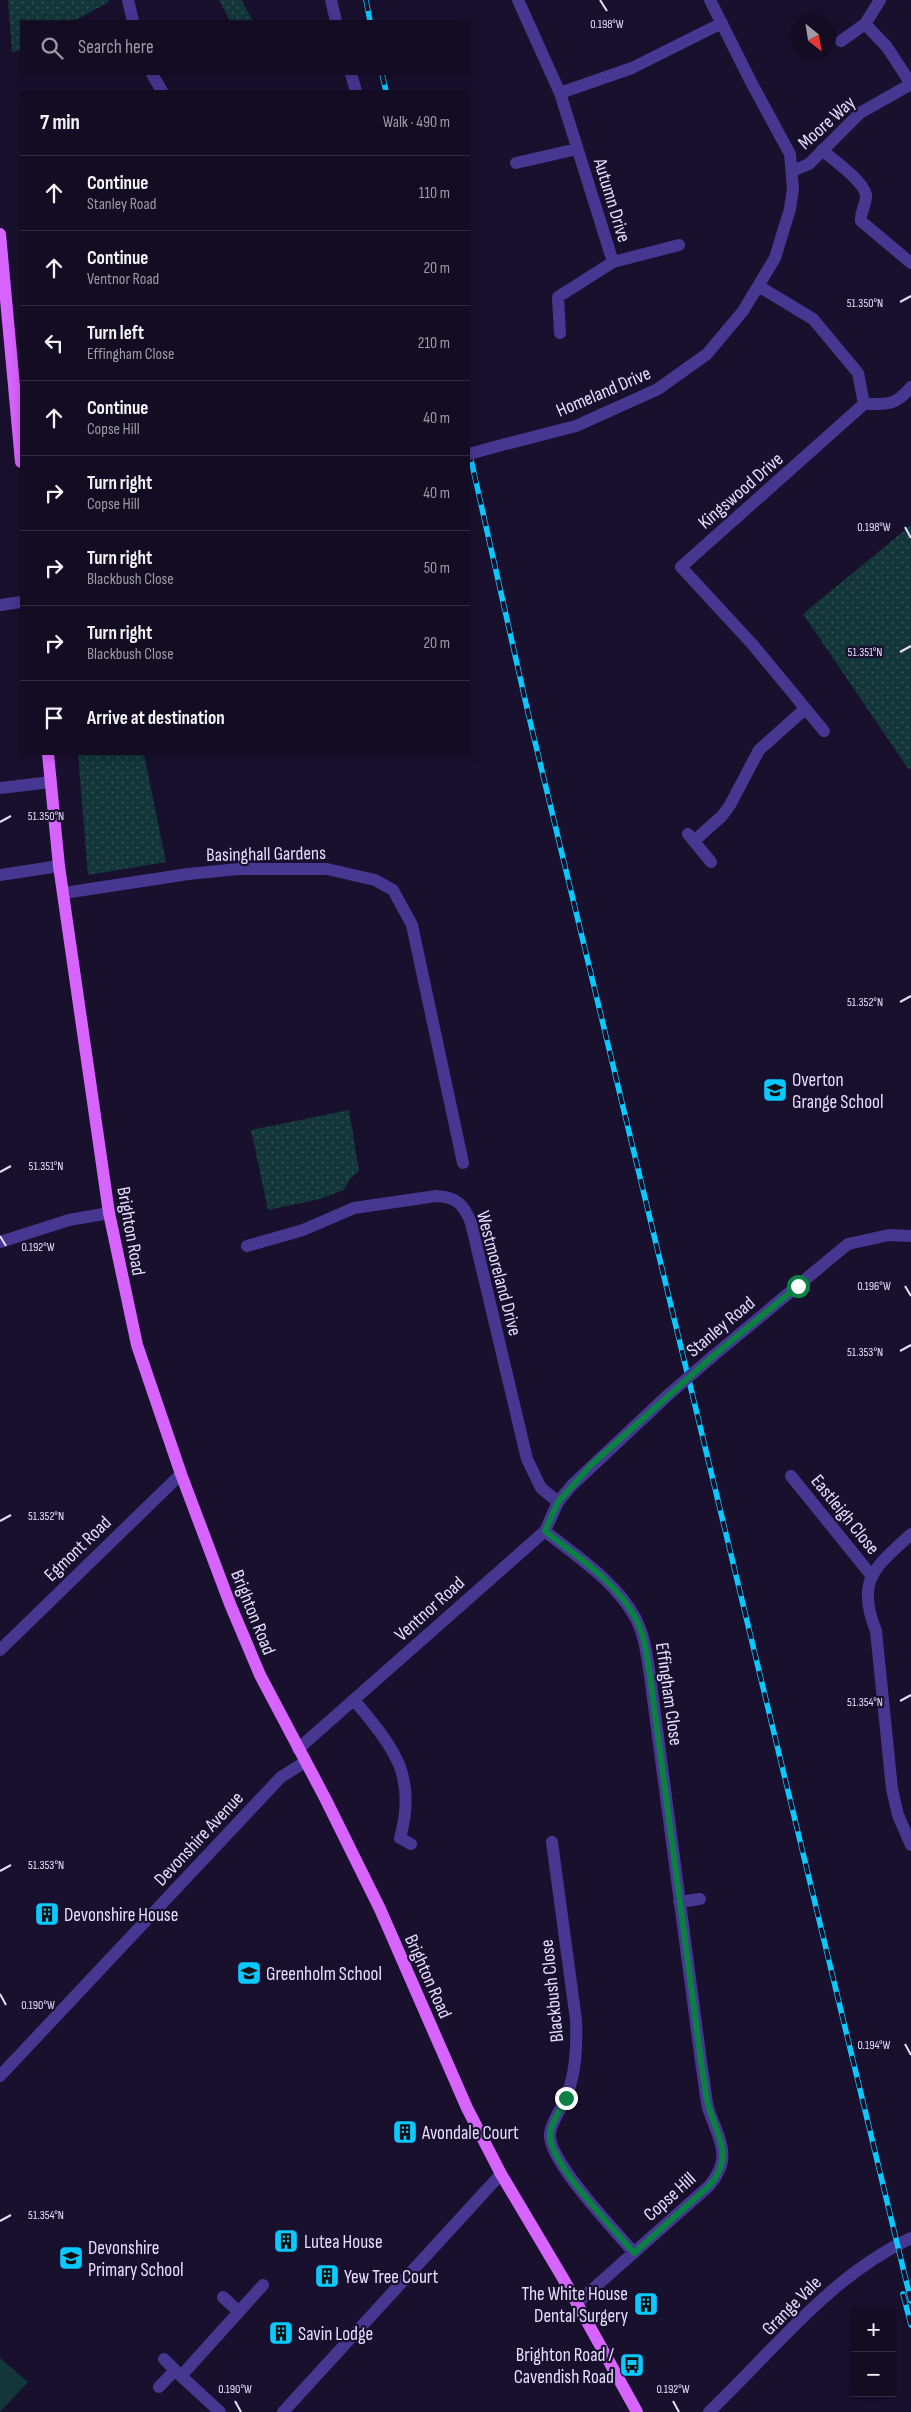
<!DOCTYPE html>
<meta charset="utf-8">
<style>
:root{--surface:#130c22;--page:#1c152a;--text:#f1f3f6;--muted:#9d9ba5;--line:#322c40}
body{margin:0;font-family:"Sofia Sans Condensed",sans-serif;background:var(--page);color:var(--text)}
.controls{position:absolute;right:15px;bottom:15px;display:grid;overflow:hidden;border-radius:0px;box-shadow:0 2px 12px #0003}
.controls button{width:45px;height:45px;display:grid;place-items:center;padding:0;border:0;border-bottom:1px solid var(--line);background:var(--surface);color:var(--text);font:25px sans-serif}
.compass{position:absolute;left:791px;top:15px;width:45px;height:45px;border-radius:50%;background:var(--surface);box-shadow:0 2px 12px #0003;rotate:150deg}
.stop{position:absolute;width:15px;height:15px;margin:-11px;border:4px solid #0b8043;border-radius:50%;background:#fff}
.stop.end{background:#0b8043;border-color:#fff;box-shadow:0 1px 5px #0008}
.list{margin:0;padding:0;list-style:none}
h2{display:flex;justify-content:space-between;align-items:center;height:65px;margin:0;padding:0 20px;font-size:21px}
h2 small{font-size:16px;font-weight:400;color:var(--muted)}
.list li{display:grid;grid-template-columns:32px 1fr auto;gap:15px;align-items:center;box-sizing:border-box;height:75px;padding:0 20px;border-top:1px solid var(--line)}
.list b{display:block;font-size:19px;white-space:nowrap}
.list p{margin:0;font-size:16px;white-space:nowrap;color:var(--muted)}
.list em{font-size:16px;font-style:normal;color:var(--muted)}
.icon{flex:none;width:28px;height:28px;fill:none;stroke:currentColor;stroke-width:2;stroke-linecap:round;stroke-linejoin:round}
.map{position:relative;flex:none;width:911px;height:2412px;overflow:hidden}
.search{position:absolute;background:var(--surface);box-shadow:0 2px 12px #0003;left:20px;top:20px;width:450px;height:55px;display:flex;align-items:center;gap:12px;box-sizing:border-box;padding:0 18px;border-radius:0px;color:var(--muted);font-size:19px}
.panel{position:absolute;background:var(--surface);box-shadow:0 2px 12px #0003;left:20px;top:90px;width:450px;height:665px;border-radius:0px}
.map>svg:first-child{display:block}
.park{fill:url(#park-dots)}
.pitch{fill:#123639}
.lines{fill:none;stroke-linecap:round;stroke-linejoin:round}
.minor{stroke:#463791;stroke-width:12}
.major{stroke:#d864ff;stroke-width:12}
.rail-casing{stroke:#09c9ff;stroke-width:5.5}
.rail{stroke:#19102e;stroke-width:4;stroke-dasharray:11;stroke-linecap:butt}
.minor-bridge{stroke:#463791;stroke-width:12}
.route{stroke:#0b8043;stroke-width:6}
.ticks{fill:none;stroke:#e5ddff;stroke-width:2}
.labels{text-anchor:middle;stroke-width:4.5;stroke-linejoin:round;paint-order:stroke}
.street-label{font-size:19px;fill:#e5ddff;stroke:#19102e}
.poi-label{font-size:19px;fill:#e5ddff;stroke:#19102e;text-anchor:start}
.ticks-label{font-size:12px;text-anchor:middle;fill:#e5ddff;stroke:#19102e;stroke-width:4.5;stroke-linejoin:round;paint-order:stroke}
</style>
<div class="map">
<svg width="911" height="2412" viewBox="0 0 911 2412">
<defs>
<pattern id="park-dots" width="8" height="8" patternUnits="userSpaceOnUse" patternTransform="scale(1.25)"><rect width="8" height="8" fill="#123639"/><path d="M2 2h.1M6 6h.1" fill="none" stroke="#345357" stroke-width="1.8" stroke-linecap="round"/></pattern>
</defs>
<rect width="100%" height="100%" fill="#19102e"/>
<path class="park" d="M8 0H109L107 3 74 21H21V50L12 52Z
M219 0H241L253 21H230Z
M911 525V768L909 770 803 614Z
M78 754H144L166 862 88 875Z
M349 1110 359 1171 350 1179 344 1190 320 1199 268 1210 251 1130Z"/>
<path class="pitch" d="M0 2358 28 2382 0 2412Z"/>
<g class="lines">
<path class="minor" d="M128 0 133 21
M331 0 336 21
M518 0 560 93 613 262 558 297 560 333
M865 24 887 47 911 84
M841 41 865 24 880 0
M152 74 162 91
M351 74 356 91
M560 93 632 68 722 23
M822 150C833 160 863 180 866 195 867 204 860 211 861 221L911 263
M516 163 577 149
M792 171 809 164 860 113 911 84
M613 262 679 245
M760 287 813 319 858 373 864 404 681 567 753 645 824 731
M864 404C888 404 895 406 911 387
M498 446 576 426 658 389 707 354 743 311 775 258 790 209 793 189 790 154 751 82 710 0
M0 605 21 602
M0 788 51 782
M688 834 711 862
M694 841 722 816 730 805 759 750 805 709
M0 875 59 866
M64 893 188 874 239 869H327L375 880 393 890 412 925 463 1163
M0 1242 69 1220 109 1213
M247 1246 303 1230 354 1208 436 1196C456 1197 464 1204 471 1223L527 1459 541 1488 558 1502
M713 1356 848 1244 889 1235 911 1236
M791 1476 871 1575
M545 1531C577 1557 616 1581 636 1619 645 1637 647 1657 650 1676L702 2069C705 2083 705 2098 709 2111 720 2142 733 2158 709 2186L577 2303
M911 1534C876 1567 855 1579 876 1631L892 1789 898 1815 911 1845
M0 1650 181 1474
M354 1700C392 1746 418 1774 400 1838L411 1844
M298 1749 545 1531 558 1502 572 1485 668 1395
M552 1842 576 2020C577 2047 576 2072 566 2098 561 2109 552 2121 550 2133 546 2159 615 2230 634 2253
M679 1902 700 1899
M0 2076 281 1777 305 1762
M223 2297 239 2312
M164 2359 181 2376
M159 2387 175 2370
M220 2412 181 2376 263 2285
M283 2412 501 2174
M709 2412C773 2351 830 2276 911 2238"/>
<path class="major" d="M0 234 21 462
M48 754 59 866 109 1213 137 1345 181 1474 230 1604 260 1675 325 1798 380 1909 467 2108 501 2174 564 2280 637 2412"/>
<defs>
<path id="rail" d="M366 0 370 21
M382 74 386 91
M469 451 529 717 911 2301
M903 2294 911 2325"/>
</defs>
<use href="#rail" class="rail-casing"/>
<use href="#rail" class="rail"/>
<path class="minor-bridge" d="M469 454 498 446
M668 1395 713 1356"/>
</g>
<g class="lines">
<path class="route" d="M566 2098C561 2109 552 2121 550 2133 546 2160 615 2230 634 2253L709 2186C733 2158 720 2142 710 2111 705 2098 705 2083 702 2069L650 1676C647 1657 645 1636 636 1619 616 1581 577 1557 545 1531L558 1502 591 1465 713 1356 798 1286"/>
</g>
<path class="ticks" d="M600 0 607 11M900 302 911 296M905 527 911 538M900 652 911 646M0 822 11 816M900 1002 911 996M0 1172 11 1166M0 1236 6 1246M905 1286 911 1296M900 1351 911 1345M0 1521 11 1515M900 1701 911 1695M0 1871 11 1865M0 1994 6 2005M905 2044 911 2055M0 2221 11 2215M235 2401 241 2412M673 2401 679 2412"/>
<defs>
<symbol id="school-square" viewBox="-11 -11 22 22"><rect x="-9" y="-9" width="18" height="18" rx="4" fill="#09c9ff" stroke="#19102e"/><path d="M0-5L7-2L0 1L-7-2ZM-4 1L0 2.5L4 1V4Q0 6-4 4Z" fill="#111"/></symbol>
<symbol id="building-square" viewBox="-11 -11 22 22"><rect x="-9" y="-9" width="18" height="18" rx="4" fill="#09c9ff" stroke="#19102e"/><path d="M-4-6H4V6H1V3H-1V6H-4ZM-2.5-4.3h1.7v1.8h-1.7ZM.8-4.3h1.7v1.8H.8ZM-2.5-1h1.7V.8h-1.7ZM.8-1h1.7V.8H.8Z" fill="#111"/></symbol>
<symbol id="bus-square" viewBox="-11 -11 22 22"><rect x="-9" y="-9" width="18" height="18" rx="4" fill="#09c9ff" stroke="#19102e"/><path d="M-5-6H5V4H4V6H2V4H-2V6H-4V4H-5ZM-3.5-4V0h7V-4ZM-3.5 1.2v1.5H-2V1.2ZM2 1.2v1.5H3.5V1.2Z" fill="#111"/></symbol>
</defs>
<g fill-rule="evenodd">
<use href="#school-square" x="761" y="1076" width="28" height="28"/>
<use href="#building-square" x="33" y="1900" width="28" height="28"/>
<use href="#school-square" x="235" y="1959" width="28" height="28"/>
<use href="#building-square" x="391" y="2118" width="28" height="28"/>
<use href="#building-square" x="272" y="2227" width="28" height="28"/>
<use href="#school-square" x="57" y="2244" width="28" height="28"/>
<use href="#building-square" x="313" y="2262" width="28" height="28"/>
<use href="#building-square" x="632" y="2290" width="28" height="28"/>
<use href="#building-square" x="267" y="2319" width="28" height="28"/>
<use href="#bus-square" x="618" y="2351" width="28" height="28"/>
</g>
<g class="labels">
<g class="street-label">
<text transform="translate(826 122) rotate(-42)" y="7">Moore Way</text>
<text transform="translate(613 200) rotate(73)" y="7">Autumn Drive</text>
<text transform="translate(603 391) rotate(-23)" y="7">Homeland Drive</text>
<text transform="translate(740 490) rotate(-41)" y="7">Kingswood Drive</text>
<text transform="translate(266 853) rotate(-1)" y="7">Basinghall Gardens</text>
<text transform="translate(132 1231) rotate(80)" y="7">Brighton Road</text>
<text transform="translate(500 1273) rotate(75)" y="7">Westmoreland Drive</text>
<text transform="translate(720 1326) rotate(-40)" y="7">Stanley Road</text>
<text transform="translate(846 1514) rotate(51)" y="7">Eastleigh Close</text>
<text transform="translate(77 1548) rotate(-44)" y="7">Egmont Road</text>
<text transform="translate(429 1608) rotate(-42)" y="7">Ventnor Road</text>
<text transform="translate(254 1612) rotate(68)" y="7">Brighton Road</text>
<text transform="translate(670 1694) rotate(82)" y="7">Effingham Close</text>
<text transform="translate(198 1838) rotate(-47)" y="7">Devonshire Avenue</text>
<text transform="translate(429 1976) rotate(66)" y="7">Brighton Road</text>
<text transform="translate(551 1991) rotate(-96)" y="7">Blackbush Close</text>
<text transform="translate(669 2196) rotate(-42)" y="7">Copse Hill</text>
<text transform="translate(791 2305) rotate(-45)" y="7">Grange Vale</text>
</g>
<g class="poi-label">
<text x="792" y="1086">Overton<tspan x="792" dy="22">Grange School</tspan></text>
<text x="64" y="1921">Devonshire House</text>
<text x="266" y="1980">Greenholm School</text>
<text x="422" y="2139">Avondale Court</text>
<text x="304" y="2248">Lutea House</text>
<text x="88" y="2254">Devonshire<tspan x="88" dy="22">Primary School</tspan></text>
<text x="344" y="2283">Yew Tree Court</text>
<text x="628" y="2300" text-anchor="end">The White House<tspan x="628" dy="22">Dental Surgery</tspan></text>
<text x="298" y="2340">Savin Lodge</text>
<text x="614" y="2361" text-anchor="end">Brighton Road /<tspan x="614" dy="22">Cavendish Road</tspan></text>
</g>
</g>
<g class="ticks-label">
<text x="607" y="28">0.198°W</text>
<text x="865" y="307">51.350°N</text>
<text x="874" y="531">0.198°W</text>
<text x="865" y="656">51.351°N</text>
<text x="46" y="820">51.350°N</text>
<text x="865" y="1006">51.352°N</text>
<text x="46" y="1170">51.351°N</text>
<text x="38" y="1251">0.192°W</text>
<text x="874" y="1290">0.196°W</text>
<text x="865" y="1356">51.353°N</text>
<text x="46" y="1520">51.352°N</text>
<text x="865" y="1706">51.354°N</text>
<text x="46" y="1869">51.353°N</text>
<text x="38" y="2009">0.190°W</text>
<text x="874" y="2049">0.194°W</text>
<text x="46" y="2219">51.354°N</text>
<text x="235" y="2393">0.190°W</text>
<text x="673" y="2393">0.192°W</text>
</g>
</svg>
<div class="controls">
<button>+</button>
<button>−</button>
</div>
<svg class="compass" viewBox="-18 -18 36 36"><path d="M0-13l5 13h-10z" fill="#e53935"/><path d="M0 13l5-13h-10z" fill="#9d9ba5"/></svg>
<div class="stop" style="left:798px;top:1286px"></div>
<div class="stop end" style="left:566px;top:2098px"></div>
<div class="search"><svg class="icon" aria-label="search" viewBox="0 0 24 24"><circle cx="10" cy="10" r="6"/><path d="M15 15l6 6"/></svg>Search here</div>
<section class="panel">
<h2>7 min<small>Walk · 490 m</small></h2>
<ul class="list">
<li><svg class="icon" aria-label="ahead" viewBox="0 0 24 24"><path d="M12 20V5M6 11l6-6 6 6"/></svg><div><b>Continue</b><p>Stanley Road</p></div><em>110 m</em></li>
<li><svg class="icon" aria-label="ahead" viewBox="0 0 24 24"><path d="M12 20V5M6 11l6-6 6 6"/></svg><div><b>Continue</b><p>Ventnor Road</p></div><em>20 m</em></li>
<li><svg class="icon" aria-label="left" viewBox="0 0 24 24"><path d="M17 20v-9H6M10 6l-5 5 5 5"/></svg><div><b>Turn left</b><p>Effingham Close</p></div><em>210 m</em></li>
<li><svg class="icon" aria-label="ahead" viewBox="0 0 24 24"><path d="M12 20V5M6 11l6-6 6 6"/></svg><div><b>Continue</b><p>Copse Hill</p></div><em>40 m</em></li>
<li><svg class="icon" aria-label="right" viewBox="0 0 24 24"><path d="M7 20v-9h11M14 6l5 5-5 5"/></svg><div><b>Turn right</b><p>Copse Hill</p></div><em>40 m</em></li>
<li><svg class="icon" aria-label="right" viewBox="0 0 24 24"><path d="M7 20v-9h11M14 6l5 5-5 5"/></svg><div><b>Turn right</b><p>Blackbush Close</p></div><em>50 m</em></li>
<li><svg class="icon" aria-label="right" viewBox="0 0 24 24"><path d="M7 20v-9h11M14 6l5 5-5 5"/></svg><div><b>Turn right</b><p>Blackbush Close</p></div><em>20 m</em></li>
<li><svg class="icon" aria-label="arrive" viewBox="0 0 24 24"><path d="M6 21V4h12l-3 4 3 4H6"/></svg><div><b>Arrive at destination</b></div></li>
</ul>
</section>
</div>
